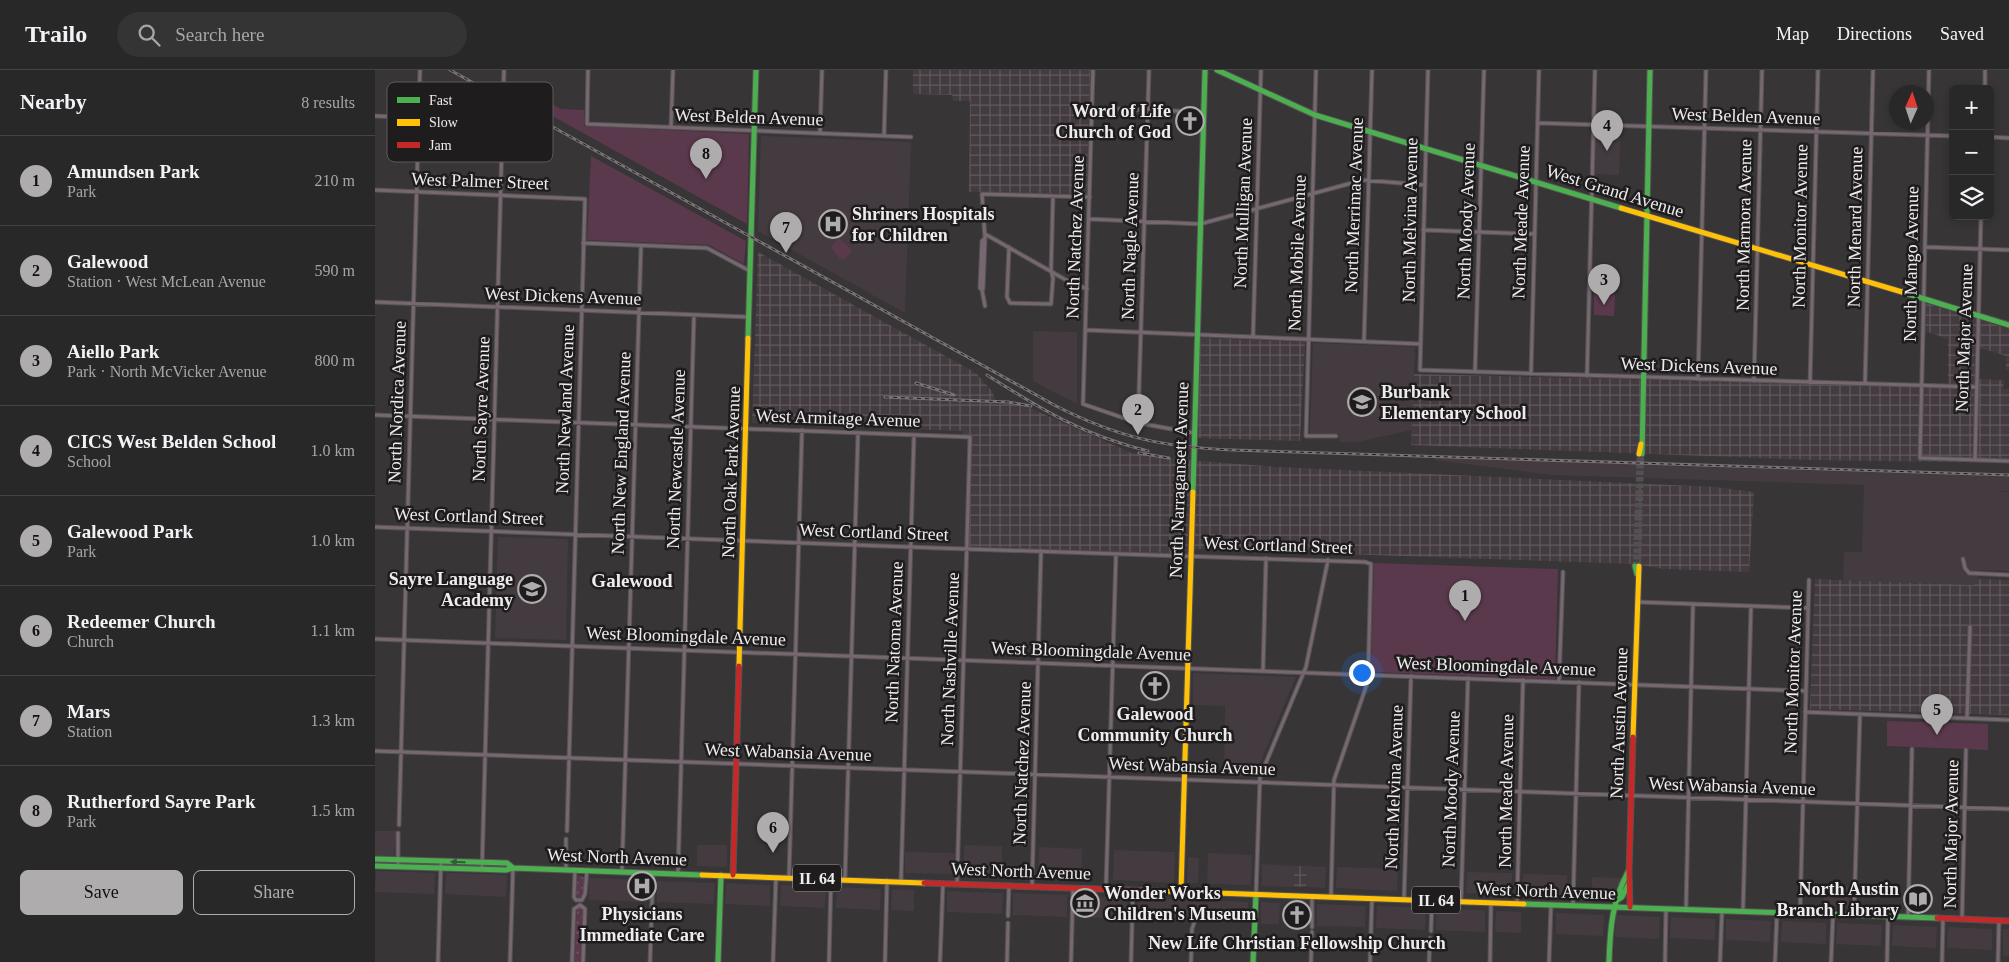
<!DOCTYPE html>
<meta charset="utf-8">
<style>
:root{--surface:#292828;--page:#353434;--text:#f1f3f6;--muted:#a5a6a8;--line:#454445;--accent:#aeacad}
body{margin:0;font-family:"Times New Roman",serif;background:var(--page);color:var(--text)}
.controls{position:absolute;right:15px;top:15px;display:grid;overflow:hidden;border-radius:8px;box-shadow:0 2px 8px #0003}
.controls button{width:45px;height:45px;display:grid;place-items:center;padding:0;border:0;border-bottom:1px solid var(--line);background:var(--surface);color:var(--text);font:25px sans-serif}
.compass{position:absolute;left:1514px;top:15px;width:45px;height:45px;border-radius:50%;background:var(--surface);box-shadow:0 2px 8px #0003;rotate:3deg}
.you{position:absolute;left:986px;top:602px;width:18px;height:18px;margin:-12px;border:4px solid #fff;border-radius:50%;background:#1a73e8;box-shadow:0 0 0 8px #1a73e833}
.badge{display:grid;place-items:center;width:32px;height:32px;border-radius:50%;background:var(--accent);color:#111;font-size:16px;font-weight:700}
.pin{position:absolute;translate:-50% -41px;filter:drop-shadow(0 1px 2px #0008)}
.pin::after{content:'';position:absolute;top:26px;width:18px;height:15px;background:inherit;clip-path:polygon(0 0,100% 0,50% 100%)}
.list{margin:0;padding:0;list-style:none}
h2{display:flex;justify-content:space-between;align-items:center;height:65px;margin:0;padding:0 20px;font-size:21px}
h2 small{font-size:16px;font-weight:400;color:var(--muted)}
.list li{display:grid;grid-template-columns:32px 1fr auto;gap:15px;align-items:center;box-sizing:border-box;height:90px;padding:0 20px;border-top:1px solid var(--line)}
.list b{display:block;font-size:19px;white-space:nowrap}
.list p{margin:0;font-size:16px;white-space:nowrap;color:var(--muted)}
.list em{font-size:16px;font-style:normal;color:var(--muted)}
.actions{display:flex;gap:10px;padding:15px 20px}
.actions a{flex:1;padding:11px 0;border:1px solid var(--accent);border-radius:8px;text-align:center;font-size:18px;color:var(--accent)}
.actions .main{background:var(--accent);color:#111}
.icon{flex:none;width:28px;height:28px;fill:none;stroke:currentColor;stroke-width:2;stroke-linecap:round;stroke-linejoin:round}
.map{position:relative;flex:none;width:1634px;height:892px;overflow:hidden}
header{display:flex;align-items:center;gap:30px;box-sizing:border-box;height:70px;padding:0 25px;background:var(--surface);border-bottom:1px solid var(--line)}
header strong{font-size:24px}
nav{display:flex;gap:28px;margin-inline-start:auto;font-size:18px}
.search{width:350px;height:45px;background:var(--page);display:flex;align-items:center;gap:12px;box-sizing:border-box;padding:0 18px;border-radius:28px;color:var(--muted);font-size:19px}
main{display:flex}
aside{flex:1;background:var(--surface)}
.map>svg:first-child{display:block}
.built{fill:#443b40}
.industrial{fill:url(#industrial-grid)}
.grass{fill:url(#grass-dots)}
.green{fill:#5a394c}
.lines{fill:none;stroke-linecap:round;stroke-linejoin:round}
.secondary-tunnel{stroke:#525051;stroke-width:4.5;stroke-dasharray:4.5 2;stroke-linecap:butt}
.street-casing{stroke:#545253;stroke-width:5}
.fast-casing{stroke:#545253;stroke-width:7}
.slow-casing{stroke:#545253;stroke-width:7}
.jam-casing{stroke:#545253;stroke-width:7}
.street{stroke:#766770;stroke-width:3}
.fast{stroke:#4caf50;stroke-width:5}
.slow{stroke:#ffc107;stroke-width:5}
.jam{stroke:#c62828;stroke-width:5}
.rail-casing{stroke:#787176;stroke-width:3}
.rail{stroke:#1e1c1d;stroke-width:1;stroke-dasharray:4;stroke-linecap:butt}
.oneway{fill:#335e34}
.labels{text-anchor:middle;stroke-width:5;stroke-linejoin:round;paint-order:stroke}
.shield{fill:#1e1c1d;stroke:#b0aeaf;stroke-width:1}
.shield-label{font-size:16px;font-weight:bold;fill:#eeeced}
.poi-label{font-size:18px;font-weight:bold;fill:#eeeced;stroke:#1e1c1d;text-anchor:end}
.street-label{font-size:18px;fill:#eeeced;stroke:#1e1c1d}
.neighbourhood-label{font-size:19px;font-weight:bold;fill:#eeeced;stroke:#1e1c1d}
.key{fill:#1e1c1d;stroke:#5c5a5b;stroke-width:1}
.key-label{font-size:14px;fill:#eeeced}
</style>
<header>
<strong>Trailo</strong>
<div class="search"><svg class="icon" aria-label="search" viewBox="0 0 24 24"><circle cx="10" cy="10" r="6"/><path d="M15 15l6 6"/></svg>Search here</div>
<nav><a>Map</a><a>Directions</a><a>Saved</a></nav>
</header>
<main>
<aside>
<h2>Nearby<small>8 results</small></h2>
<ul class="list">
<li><span class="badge">1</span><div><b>Amundsen Park</b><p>Park</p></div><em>210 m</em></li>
<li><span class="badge">2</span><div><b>Galewood</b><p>Station · West McLean Avenue</p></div><em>590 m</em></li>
<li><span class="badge">3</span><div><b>Aiello Park</b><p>Park · North McVicker Avenue</p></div><em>800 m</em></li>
<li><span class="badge">4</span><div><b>CICS West Belden School</b><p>School</p></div><em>1.0 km</em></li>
<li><span class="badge">5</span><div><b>Galewood Park</b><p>Park</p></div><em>1.0 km</em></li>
<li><span class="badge">6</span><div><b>Redeemer Church</b><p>Church</p></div><em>1.1 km</em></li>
<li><span class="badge">7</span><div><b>Mars</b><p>Station</p></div><em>1.3 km</em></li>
<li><span class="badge">8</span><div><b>Rutherford Sayre Park</b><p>Park</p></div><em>1.5 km</em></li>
</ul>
<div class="actions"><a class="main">Save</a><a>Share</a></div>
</aside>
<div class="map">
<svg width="1634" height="892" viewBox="0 0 1634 892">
<defs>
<pattern id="industrial-grid" width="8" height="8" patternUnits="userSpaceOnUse" patternTransform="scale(1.25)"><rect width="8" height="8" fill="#443b40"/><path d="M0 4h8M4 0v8" fill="none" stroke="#5f585c"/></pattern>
<pattern id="grass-dots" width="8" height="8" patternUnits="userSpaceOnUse" patternTransform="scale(1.25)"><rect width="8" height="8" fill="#5a394c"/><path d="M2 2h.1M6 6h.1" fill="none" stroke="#725666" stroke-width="1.8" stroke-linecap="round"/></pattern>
</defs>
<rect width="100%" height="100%" fill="#373536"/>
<path class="built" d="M1220 56 1246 57 1244 105 1219 104Z
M386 66 536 72 530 243 383 161Z
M658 261 702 262V334L658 311Z
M938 273 1040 277 1037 360 982 372H965L964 364 935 363Z
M1060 388 1634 407V421H1623L1634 422V501L1604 500V509L1600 515 1468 510 1469 482H1487L1489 415 1177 405 1060 390Z
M123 467 193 469 191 570 120 568Z
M818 603 921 607 879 707 849 706 850 636 818 635Z
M0 761H21L19 787 0 786Z
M322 775H352V797L322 796Z
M589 775 627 776V806L589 804Z
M664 777 707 779 706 809 663 808Z
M739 780 800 782 799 813 738 810Z
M530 782 580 783 579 804 530 803Z
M833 783 877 785 876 815 832 814Z
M813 787 824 788 823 813H812Z
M887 794 919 796V817L887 816Z
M932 796 951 797 950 818 931 817Z
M962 797 1023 799 1022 821 961 818Z
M1 801 60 803 59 824 0 822Z
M1092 802 1137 803 1136 825 1091 823Z
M71 803 132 805 131 827 70 824Z
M1148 804 1192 805V827L1147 825Z
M1217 807 1248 808 1234 829 1217 828Z
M214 808 271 810V832L214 830Z
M282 811 340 813 339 834 282 832Z
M351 813 395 815V836L350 834Z
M406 815 451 817 450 838 405 836Z
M1449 815 1474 816V837L1449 836Z
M462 817 506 819 505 840 461 838Z
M517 819 539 820V841L516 840Z
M572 821 628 823 627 844 572 842Z
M638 823 692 825V847L638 845Z
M703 826 752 827 751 849 703 847Z
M763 828 873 832V853L762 849Z
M886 832 905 833 904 854H886Z
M942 834 991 836 990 857 942 856Z
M1002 836 1051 838 1050 860 1001 858Z
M1061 839 1110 840V862L1061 860Z
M1121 841 1146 842V863L1120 862Z
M1181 843 1229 845 1228 866 1181 864Z
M1241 845 1285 847 1284 869 1240 867Z
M1296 847 1340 849V870L1295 868Z
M1351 849 1396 851 1395 872 1351 870Z
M1407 851 1451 853V874L1406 872Z
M1462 853 1507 855 1506 876 1461 874Z
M1518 855 1562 857 1561 878 1517 876Z
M1573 857 1617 859V880L1572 878Z
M1628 859H1634V886H1628Z"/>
<path class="industrial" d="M538 0H715L712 124 594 122 595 31H578L577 25 538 24Z
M383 182 601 303 616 320 622 333 648 335 757 383 812 390 903 397 1340 417 1379 422 1374 502 1289 499 1259 494 819 479V484L590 477 593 368H587V361L377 353Z
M1551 233 1634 259V300H1631V286L1605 278 1604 309 1629 310 1628 319H1634V393L1436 390 1036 375 1039 304 1573 317V269L1550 261Z
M825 268 930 272 925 371 822 368Z
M1440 509 1599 515 1604 509 1634 510V645L1435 639Z
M919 796H932L931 817H919Z"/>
<path class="grass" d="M203 805 210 808 208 825 204 828 201 825Z
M202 837H206L208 840 206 892H199Z"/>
<path class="green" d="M136 20 169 21V30L186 39 209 40V56L374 64 372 154 136 23Z
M216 86 371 171 369 194 334 175 212 170Z
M464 168 476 179V183L469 189H465L456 177Z
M1219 224 1240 225 1239 246 1219 245Z
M999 493 1183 499 1180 609 998 602 996 598Z
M1512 651 1613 654V680L1512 676Z"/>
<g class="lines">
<path class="secondary-tunnel" d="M1260 496 1264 384
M1264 496 1267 384"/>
<defs>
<path id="street" d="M213 0 212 54 536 67
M718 0 708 334 763 353 819 363
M941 0 931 366H961
M1053 0 1045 300 1602 317
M1554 0 1545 388 1634 391
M1610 19V0
M717 38 829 42
M0 46 128 51
M1163 53 1578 66
M296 57 298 0
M445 63 447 0
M509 66 511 0
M1615 67 1634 68
M0 120 210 129 192 761
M714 149 825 154 988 110 1050 115
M1048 160 1160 164
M610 164 691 210 712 219
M610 168 607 124 715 127
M610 168 608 219 607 220 605 218 607 171Z
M208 173 332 178 375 201
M634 177 632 227 635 233 676 234 678 208 676 201 678 126
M1550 177 1634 180
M607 220 610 236
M0 232 374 247
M710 260 1046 274
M878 267 886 0
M989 271 997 0
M1100 302 1109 0
M1156 304 1164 0
M1212 306 1220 0
M1323 309 1331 0
M1379 311 1387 0
M1435 313 1443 0
M1490 314 1498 0
M0 345 595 367 582 813
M763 353 774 0
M1600 390 1606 146
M0 457 562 478 990 492 996 494 993 611 959 710 956 826
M1588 489 1590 498 1594 503 1634 505
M1262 532 1433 538
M0 569 1431 621
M888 601 891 488
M1184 612 1188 502
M1430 642 1634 650
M1592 648 1595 557
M0 681 1634 739
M24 755 45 0
M23 797V763
M107 799 129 0
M191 799V769
M200 800 199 827 201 830H207L210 824 212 800
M247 801 266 176
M303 803 319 245
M414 807 427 360
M470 809 483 363
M526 811 539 365
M657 816 666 481
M731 818 741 484
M881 824 885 707 931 597 953 490
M1029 829 1036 606
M1086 831 1093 608
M1142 833 1148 610
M1198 835 1204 612
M1311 839 1318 534
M1368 841 1376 536
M1425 843 1434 510
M1479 845 1485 644
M633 846 634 815
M1533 847 1537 679
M1587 849 1591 680
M937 857V826
M1056 861 1057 830
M63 892 66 791
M135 892 138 798
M197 892 199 839 205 835 210 839 208 892
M275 892 278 803
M398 892 401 807
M454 892 456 809
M510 892 512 810
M565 892 568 813
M632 892 633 853
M696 892 698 818
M756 892 758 820
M816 892 817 859 819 853
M936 892 937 862
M995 892 997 828
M1054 892 1055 868
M1115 892 1116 833
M1174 892 1176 835
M1290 892 1291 839
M1345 892 1347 841
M1400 892 1402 843
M1456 892 1458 845
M1512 892 1513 847
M1567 892 1568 848
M1623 892 1624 850"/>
<path id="fast" d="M842 0 940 45 1246 138
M1527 222 1634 255
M373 268 381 0
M1267 384 1275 0
M818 422 830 0
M1260 496 1262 504
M0 789 132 793 138 798
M0 796 131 800 138 798 327 805
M1241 831 1247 827 1254 813
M1149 834 1562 848
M343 892 346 805
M878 892 881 824
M1234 892C1235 859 1237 831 1253 802"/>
<path id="slow" d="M1246 138 1527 222
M1264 384 1266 374
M364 596 373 268
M1258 667 1264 496
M327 805 549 813
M784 821 1149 834
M806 821 818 422"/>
<path id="jam" d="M358 805 364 596
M549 813 784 821
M1255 837 1254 802 1258 667
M1562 848 1634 851"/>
</defs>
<use href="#street" class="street-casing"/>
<use href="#fast" class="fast-casing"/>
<use href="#slow" class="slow-casing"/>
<use href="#jam" class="jam-casing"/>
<use href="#street" class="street"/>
<use href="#fast" class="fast"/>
<use href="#slow" class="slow"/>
<use href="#jam" class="jam"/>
<defs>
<path id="rail" d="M75 0 681 336C744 368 788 377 858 380L1634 405
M612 305C667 340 708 365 773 381
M541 313 579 325
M510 327 633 332 656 336
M764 383 794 388"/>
</defs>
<use href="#rail" class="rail-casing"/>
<use href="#rail" class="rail"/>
</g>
<defs><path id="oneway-solid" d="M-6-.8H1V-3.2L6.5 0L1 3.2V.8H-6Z" transform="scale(1.25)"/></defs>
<use class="oneway" href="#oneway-solid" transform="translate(83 792) rotate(-178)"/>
<defs>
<symbol id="church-ring" viewBox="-11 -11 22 22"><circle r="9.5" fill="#1e1c1d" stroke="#aeacad" stroke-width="1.5"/><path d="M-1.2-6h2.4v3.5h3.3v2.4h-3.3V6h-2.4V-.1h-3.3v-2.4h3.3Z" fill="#aeacad"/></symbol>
<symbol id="hospital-ring" viewBox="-11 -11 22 22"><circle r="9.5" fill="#1e1c1d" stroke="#aeacad" stroke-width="1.5"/><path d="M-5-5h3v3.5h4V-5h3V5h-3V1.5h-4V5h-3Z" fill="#aeacad"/></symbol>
<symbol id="school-ring" viewBox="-11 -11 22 22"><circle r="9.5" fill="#1e1c1d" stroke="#aeacad" stroke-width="1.5"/><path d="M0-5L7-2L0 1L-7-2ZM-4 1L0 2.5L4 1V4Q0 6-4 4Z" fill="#aeacad"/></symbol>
<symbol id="library-ring" viewBox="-11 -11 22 22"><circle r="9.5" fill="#1e1c1d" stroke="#aeacad" stroke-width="1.5"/><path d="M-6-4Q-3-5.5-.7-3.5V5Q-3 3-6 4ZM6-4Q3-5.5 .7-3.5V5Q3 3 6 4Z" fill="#aeacad"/></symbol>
<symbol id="museum-ring" viewBox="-11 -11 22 22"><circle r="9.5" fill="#1e1c1d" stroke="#aeacad" stroke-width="1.5"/><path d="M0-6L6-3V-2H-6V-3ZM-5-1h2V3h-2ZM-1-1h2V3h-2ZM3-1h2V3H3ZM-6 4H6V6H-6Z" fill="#aeacad"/></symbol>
</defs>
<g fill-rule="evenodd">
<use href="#church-ring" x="799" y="35" width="32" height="32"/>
<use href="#hospital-ring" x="442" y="138" width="32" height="32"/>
<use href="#school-ring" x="971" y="316" width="32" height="32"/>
<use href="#school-ring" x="141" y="503" width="32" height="32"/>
<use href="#church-ring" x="764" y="600" width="32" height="32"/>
<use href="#hospital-ring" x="251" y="800" width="32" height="32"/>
<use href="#library-ring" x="1527" y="813" width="32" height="32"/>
<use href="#museum-ring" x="694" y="817" width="32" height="32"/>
<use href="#church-ring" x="906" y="829" width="32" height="32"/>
</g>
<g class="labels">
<g class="shield">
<rect x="418" y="794.5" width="48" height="27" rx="4"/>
<rect x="1037" y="816.5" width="48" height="27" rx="4"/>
</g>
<g class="shield-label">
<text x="442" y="814">IL 64</text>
<text x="1061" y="836">IL 64</text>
</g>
<g class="poi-label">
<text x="796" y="47">Word of Life<tspan x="796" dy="21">Church of God</tspan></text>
<text x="477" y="150" text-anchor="start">Shriners Hospitals<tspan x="477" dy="21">for Children</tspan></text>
<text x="1006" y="328" text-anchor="start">Burbank<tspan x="1006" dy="21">Elementary School</tspan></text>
<text x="138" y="515">Sayre Language<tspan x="138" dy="21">Academy</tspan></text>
<text x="780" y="650" text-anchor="middle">Galewood<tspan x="780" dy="21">Community Church</tspan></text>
<text x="1524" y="825">North Austin<tspan x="1524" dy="21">Branch Library</tspan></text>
<text x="729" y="829" text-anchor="start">Wonder Works<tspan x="729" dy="21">Children's Museum</tspan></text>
<text x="267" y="850" text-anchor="middle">Physicians<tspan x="267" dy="21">Immediate Care</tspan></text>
<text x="922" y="879" text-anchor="middle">New Life Christian Fellowship Church</text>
</g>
<g class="street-label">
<text transform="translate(1371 46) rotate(2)" y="6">West Belden Avenue</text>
<text transform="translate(374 47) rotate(2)" y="6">West Belden Avenue</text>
<text transform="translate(105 111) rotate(2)" y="6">West Palmer Street</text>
<text transform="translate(1240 121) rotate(17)" y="6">West Grand Avenue</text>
<text transform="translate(868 133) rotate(-88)" y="6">North Mulligan Avenue</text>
<text transform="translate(979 135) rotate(-88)" y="6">North Merrimac Avenue</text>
<text transform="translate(1035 150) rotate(-89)" y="6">North Melvina Avenue</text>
<text transform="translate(1091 151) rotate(-88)" y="6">North Moody Avenue</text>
<text transform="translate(1146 152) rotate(-88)" y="6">North Meade Avenue</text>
<text transform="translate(1369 155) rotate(-89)" y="6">North Marmora Avenue</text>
<text transform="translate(1425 156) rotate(-89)" y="6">North Monitor Avenue</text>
<text transform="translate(1480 157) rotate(-89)" y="6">North Menard Avenue</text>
<text transform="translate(700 167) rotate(-88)" y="6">North Natchez Avenue</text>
<text transform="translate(755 176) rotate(-88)" y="6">North Nagle Avenue</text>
<text transform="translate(922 183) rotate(-88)" y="6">North Mobile Avenue</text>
<text transform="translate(1536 194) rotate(-89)" y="6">North Mango Avenue</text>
<text transform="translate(188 226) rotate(2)" y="6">West Dickens Avenue</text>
<text transform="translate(1589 268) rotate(-88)" y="6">North Major Avenue</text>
<text transform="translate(1324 296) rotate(2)" y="6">West Dickens Avenue</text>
<text transform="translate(22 332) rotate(-88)" y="6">North Nordica Avenue</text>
<text transform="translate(106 339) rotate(-88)" y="6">North Sayre Avenue</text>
<text transform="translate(190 339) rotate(-88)" y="6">North Newland Avenue</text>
<text transform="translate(463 348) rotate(2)" y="6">West Armitage Avenue</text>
<text transform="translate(246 383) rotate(-88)" y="6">North New England Avenue</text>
<text transform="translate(301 389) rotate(-88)" y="6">North Newcastle Avenue</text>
<text transform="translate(356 402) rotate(-88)" y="6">North Oak Park Avenue</text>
<text transform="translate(804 410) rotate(-88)" y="6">North Narragansett Avenue</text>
<text transform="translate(94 446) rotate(2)" y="6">West Cortland Street</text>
<text transform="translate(499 462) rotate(2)" y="6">West Cortland Street</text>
<text transform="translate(903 475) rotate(2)" y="6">West Cortland Street</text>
<text transform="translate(311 566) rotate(2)" y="6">West Bloomingdale Avenue</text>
<text transform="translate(519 572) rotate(-88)" y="6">North Natoma Avenue</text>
<text transform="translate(716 581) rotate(2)" y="6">West Bloomingdale Avenue</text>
<text transform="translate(575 589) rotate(-88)" y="6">North Nashville Avenue</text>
<text transform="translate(1121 596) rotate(2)" y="6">West Bloomingdale Avenue</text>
<text transform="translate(1418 602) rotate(-88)" y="6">North Monitor Avenue</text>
<text transform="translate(1244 653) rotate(-88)" y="6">North Austin Avenue</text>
<text transform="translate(413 682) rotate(2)" y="6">West Wabansia Avenue</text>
<text transform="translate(647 693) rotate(-88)" y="6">North Natchez Avenue</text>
<text transform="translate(817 696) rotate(2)" y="6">West Wabansia Avenue</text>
<text transform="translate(1357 716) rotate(2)" y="6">West Wabansia Avenue</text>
<text transform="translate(1019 717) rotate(-88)" y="6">North Melvina Avenue</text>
<text transform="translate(1076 719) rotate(-88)" y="6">North Moody Avenue</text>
<text transform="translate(1131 721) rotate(-89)" y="6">North Meade Avenue</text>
<text transform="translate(1576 764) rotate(-89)" y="6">North Major Avenue</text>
<text transform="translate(242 787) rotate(2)" y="6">West North Avenue</text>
<text transform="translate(646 801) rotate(2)" y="6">West North Avenue</text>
<text transform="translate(1171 821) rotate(2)" y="6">West North Avenue</text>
</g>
<g class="neighbourhood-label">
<text x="257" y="517">Galewood</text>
</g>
</g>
<rect x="12" y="12" width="166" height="80" rx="8" class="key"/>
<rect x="22" y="27" width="23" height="6" fill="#4caf50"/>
<rect x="22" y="49" width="23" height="7" fill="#ffc107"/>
<rect x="22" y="72" width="23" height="6" fill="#c62828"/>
<g class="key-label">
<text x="54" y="35">Fast</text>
<text x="54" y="57">Slow</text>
<text x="54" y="80">Jam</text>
</g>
</svg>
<div class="controls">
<button>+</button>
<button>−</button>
<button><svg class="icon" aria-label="layers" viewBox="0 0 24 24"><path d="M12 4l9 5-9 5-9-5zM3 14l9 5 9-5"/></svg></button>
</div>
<svg class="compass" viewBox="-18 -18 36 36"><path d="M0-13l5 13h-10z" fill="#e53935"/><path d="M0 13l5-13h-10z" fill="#a5a6a8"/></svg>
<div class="you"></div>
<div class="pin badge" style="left:1090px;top:551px">1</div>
<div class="pin badge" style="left:763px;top:365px">2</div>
<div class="pin badge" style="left:1229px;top:235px">3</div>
<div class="pin badge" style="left:1232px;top:81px">4</div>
<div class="pin badge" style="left:1562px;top:665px">5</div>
<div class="pin badge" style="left:398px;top:783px">6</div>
<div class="pin badge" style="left:411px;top:183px">7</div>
<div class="pin badge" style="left:331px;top:109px">8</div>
</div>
</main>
